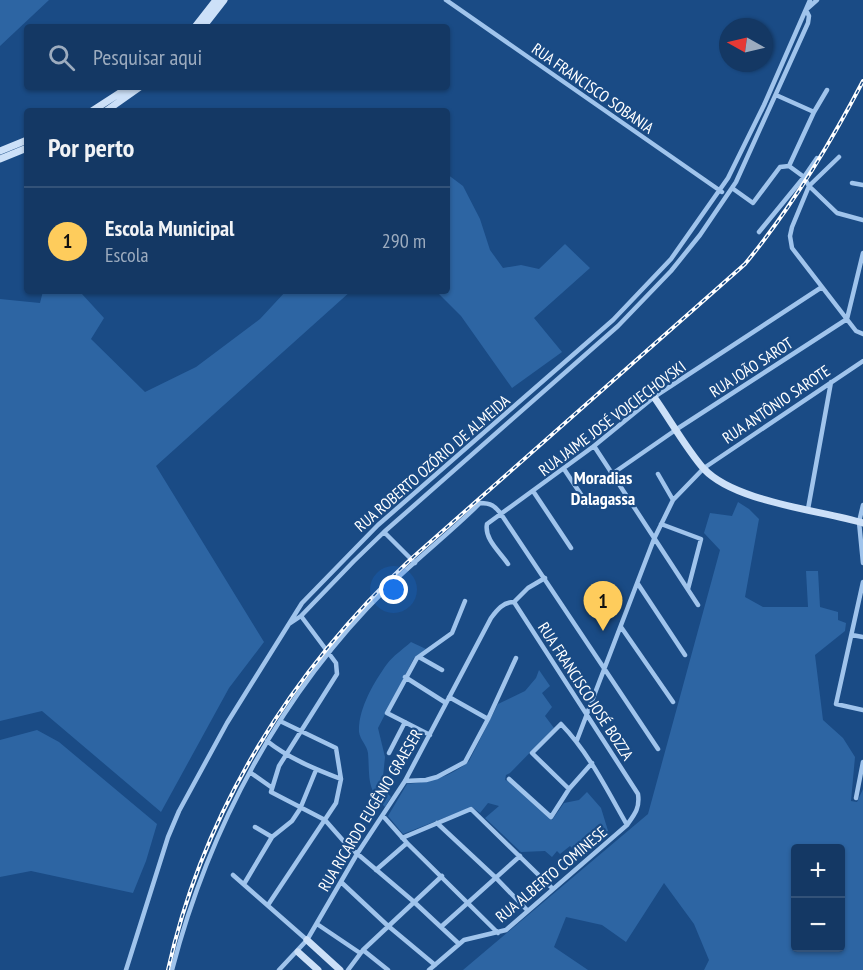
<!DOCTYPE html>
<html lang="pt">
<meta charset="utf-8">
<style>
:root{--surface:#143864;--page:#1d3f6a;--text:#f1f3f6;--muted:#9dacbf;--line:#335278;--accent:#fecc5c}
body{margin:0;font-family:"PT Sans Narrow",sans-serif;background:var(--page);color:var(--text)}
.controls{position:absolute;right:18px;bottom:18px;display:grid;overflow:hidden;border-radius:6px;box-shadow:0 2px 4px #0004}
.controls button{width:54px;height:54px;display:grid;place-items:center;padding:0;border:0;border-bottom:2px solid var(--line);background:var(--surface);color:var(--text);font:30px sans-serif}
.compass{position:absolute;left:719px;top:18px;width:54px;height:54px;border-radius:50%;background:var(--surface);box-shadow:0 2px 4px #0004;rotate:278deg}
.you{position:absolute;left:394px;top:590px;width:21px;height:21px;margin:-15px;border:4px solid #fff;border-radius:50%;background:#1a73e8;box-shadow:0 0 0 9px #1a73e833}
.badge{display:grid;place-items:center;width:39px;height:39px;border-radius:50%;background:var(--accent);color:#111;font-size:20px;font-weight:700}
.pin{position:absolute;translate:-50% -50px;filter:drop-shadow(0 2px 3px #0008)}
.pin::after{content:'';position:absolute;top:32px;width:21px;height:18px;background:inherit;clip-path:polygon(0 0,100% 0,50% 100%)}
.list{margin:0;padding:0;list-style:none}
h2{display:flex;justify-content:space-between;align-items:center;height:78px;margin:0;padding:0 24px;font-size:26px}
h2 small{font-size:20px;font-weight:400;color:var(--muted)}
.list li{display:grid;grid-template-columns:39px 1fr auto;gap:18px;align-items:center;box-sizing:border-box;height:108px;padding:0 24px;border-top:2px solid var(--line)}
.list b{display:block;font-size:22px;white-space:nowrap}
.list p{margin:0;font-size:20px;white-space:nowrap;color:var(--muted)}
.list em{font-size:20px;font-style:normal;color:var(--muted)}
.icon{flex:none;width:33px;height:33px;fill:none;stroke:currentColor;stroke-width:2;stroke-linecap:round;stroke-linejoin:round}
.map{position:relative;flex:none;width:863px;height:970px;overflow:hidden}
.search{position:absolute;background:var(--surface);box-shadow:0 2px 4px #0004;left:24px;top:24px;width:426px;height:66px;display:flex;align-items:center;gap:15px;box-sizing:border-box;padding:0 21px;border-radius:6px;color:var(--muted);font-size:22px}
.panel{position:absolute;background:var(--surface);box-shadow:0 2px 4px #0004;left:24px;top:108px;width:426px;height:186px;border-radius:6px}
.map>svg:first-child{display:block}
.green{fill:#2d65a3;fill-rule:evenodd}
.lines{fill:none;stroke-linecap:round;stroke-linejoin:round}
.street{stroke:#a0c4ec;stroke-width:4.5}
.secondary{stroke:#cce0f8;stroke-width:7}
.rail-casing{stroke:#fff;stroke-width:4}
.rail{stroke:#1a4b85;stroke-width:1.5;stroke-dasharray:4.5;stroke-linecap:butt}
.labels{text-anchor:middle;stroke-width:4.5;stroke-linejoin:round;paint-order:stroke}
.street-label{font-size:16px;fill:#fff;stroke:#1a4b85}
.neighbourhood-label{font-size:18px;font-weight:bold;fill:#fff;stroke:#1a4b85}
</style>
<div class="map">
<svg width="863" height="970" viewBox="0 0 863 970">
<rect width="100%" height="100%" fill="#1a4b85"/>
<path class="green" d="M0 0H49L0 46Z
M447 174 463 186 480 219 490 250 503 268 521 265 539 269 565 244 590 268 534 318 562 352 512 388 461 316 436 291H447Z
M43 291H78L82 294 104 318 91 339 145 392 196 367 260 319 286 291H351L156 466 264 642 229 688 161 812 42 711 0 721V299L40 303Z
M738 502 749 509 759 519 745 597 763 607H808L806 571H818L820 607 838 612V620L846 623 845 631 815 655 823 720 843 738 855 757 851 801 857 802 863 789V970H704L709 960 694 924 664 883 626 942 602 925 566 917 554 947 588 970H463L648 814 720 550 704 533 710 513 732 516ZM840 848V948H796V848Z
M411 642 426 649 414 658 378 728 385 757 382 787 391 797 385 807C366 788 370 778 368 753 367 745 360 740 359 732 358 709 374 682 387 664 393 656 403 649 411 642Z
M539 670 550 686 542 693 552 707 545 716 554 728 510 773 506 775 505 780 513 782 552 820 564 803 579 800 587 792 601 808 609 834 582 857 570 846 560 854 557 851 552 857 545 851 521 852 485 818 499 806 488 803 480 813 472 807 403 834 388 816 407 784C430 782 451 777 469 761L498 704 525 691 536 678Z
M37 730 59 742 157 824 146 861 133 893 31 871 0 877V740Z"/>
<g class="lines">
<path class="street" d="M446 0 722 192
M808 8 817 0
M776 95 814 112
M839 157 809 186 792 227 790 236 792 248 856 331 863 334
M789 166 814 112 827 90
M852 183 863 185
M732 188 753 203 780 167 789 166 804 177 809 186 837 213 863 220
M759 232 804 177 817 158
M594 446 698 605
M564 469 588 505
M612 474 677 429 847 319 863 253
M658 474 673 500
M533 491 571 548
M863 505 859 522 863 563
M808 509 831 382
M661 524 701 539 688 589
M384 532 415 563
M508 564C500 552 484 539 487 524L594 446 654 397 822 287
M863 582 836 704 863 710
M638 584 685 655
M514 602 528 588 545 578
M301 616 336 663 337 674 279 766 271 792 325 820 347 845 413 901 458 943
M289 624 301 616 354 561 384 532 618 326 671 271 700 235 736 182 808 23 809 16 806 10
M621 627 673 702
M852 635 863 637
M419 657 442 670
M405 677 446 703
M449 697 488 719
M430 735 387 713 417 658 452 633 465 601
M577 740 654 539 673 500 704 468 863 361
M267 741C288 758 315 769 341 779
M389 753 405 722
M251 773 271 787
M509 779 551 817 569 789 592 763
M405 781 426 780 437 777 465 762 488 719 516 658
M569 789 532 753 561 724C589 753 607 790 627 825
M856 798 863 762
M383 816 407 843 498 933
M437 823 496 878 528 911
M255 827 272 837
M402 838 471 809 553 889
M376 870 407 843
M233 875 307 940
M341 882 387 925 435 965
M244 884 272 837 292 821 300 809 316 770
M268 905 336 803 341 779 336 748 280 721
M317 924 360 953
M442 926 520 856
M363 950 388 970
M126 970 168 837 179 811 227 723 302 603 378 525 613 320 671 259 728 178 764 105 810 0
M172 970C209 828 281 693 386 589 416 559 450 533 480 503 491 503 495 506 501 514L658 749
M279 970 307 940 357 854 405 781 491 618C497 610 503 602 514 602
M348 970 363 950 442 876
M429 970 464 940 506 930 627 825C635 814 640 808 638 794L514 602"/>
<path class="secondary" d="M195 27 216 0
M203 27 224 0
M92 111 129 87
M106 111 140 87
M0 151 27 140
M0 159 27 148
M654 397C669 418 687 450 704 469 735 502 819 510 863 523
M307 940 340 970
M298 952 318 970"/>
<defs>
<path id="rail" d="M168 970C203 811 293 669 411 559L745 264C792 207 829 146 863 81"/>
</defs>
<use href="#rail" class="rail-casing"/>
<use href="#rail" class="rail"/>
</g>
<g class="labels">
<g class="street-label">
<text transform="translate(593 88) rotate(35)" y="6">RUA FRANCISCO SOBANIA</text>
<text transform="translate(751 367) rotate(-33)" y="6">RUA JOÃO SAROT</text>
<text transform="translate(776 404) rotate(-34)" y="6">RUA ANTÔNIO SAROTE</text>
<text transform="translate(612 418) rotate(-37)" y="6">RUA JAIME JOSÉ VOJCIECHOVSKI</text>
<text transform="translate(432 463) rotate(-41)" y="6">RUA ROBERTO OZÓRIO DE ALMEIDA</text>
<text transform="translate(586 691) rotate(57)" y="6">RUA FRANCISCO JOSÉ BOZZA</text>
<text transform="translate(370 810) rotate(-59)" y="6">RUA RICARDO EUGÊNIO GRAESER</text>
<text transform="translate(551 874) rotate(-40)" y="6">RUA ALBERTO COMINESE</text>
</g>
<g class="neighbourhood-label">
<text x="603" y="484">Moradias<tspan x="603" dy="21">Dalagassa</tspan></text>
</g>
</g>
</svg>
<div class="controls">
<button>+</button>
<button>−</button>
</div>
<svg class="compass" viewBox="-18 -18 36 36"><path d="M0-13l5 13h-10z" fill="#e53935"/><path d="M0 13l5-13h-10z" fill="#9dacbf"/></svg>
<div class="you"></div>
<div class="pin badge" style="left:603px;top:631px">1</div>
<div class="search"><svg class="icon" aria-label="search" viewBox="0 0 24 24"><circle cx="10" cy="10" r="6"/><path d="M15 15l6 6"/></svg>Pesquisar aqui</div>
<section class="panel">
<h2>Por perto<small></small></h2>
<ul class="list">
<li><span class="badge">1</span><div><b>Escola Municipal</b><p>Escola</p></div><em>290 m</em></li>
</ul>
</section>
</div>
